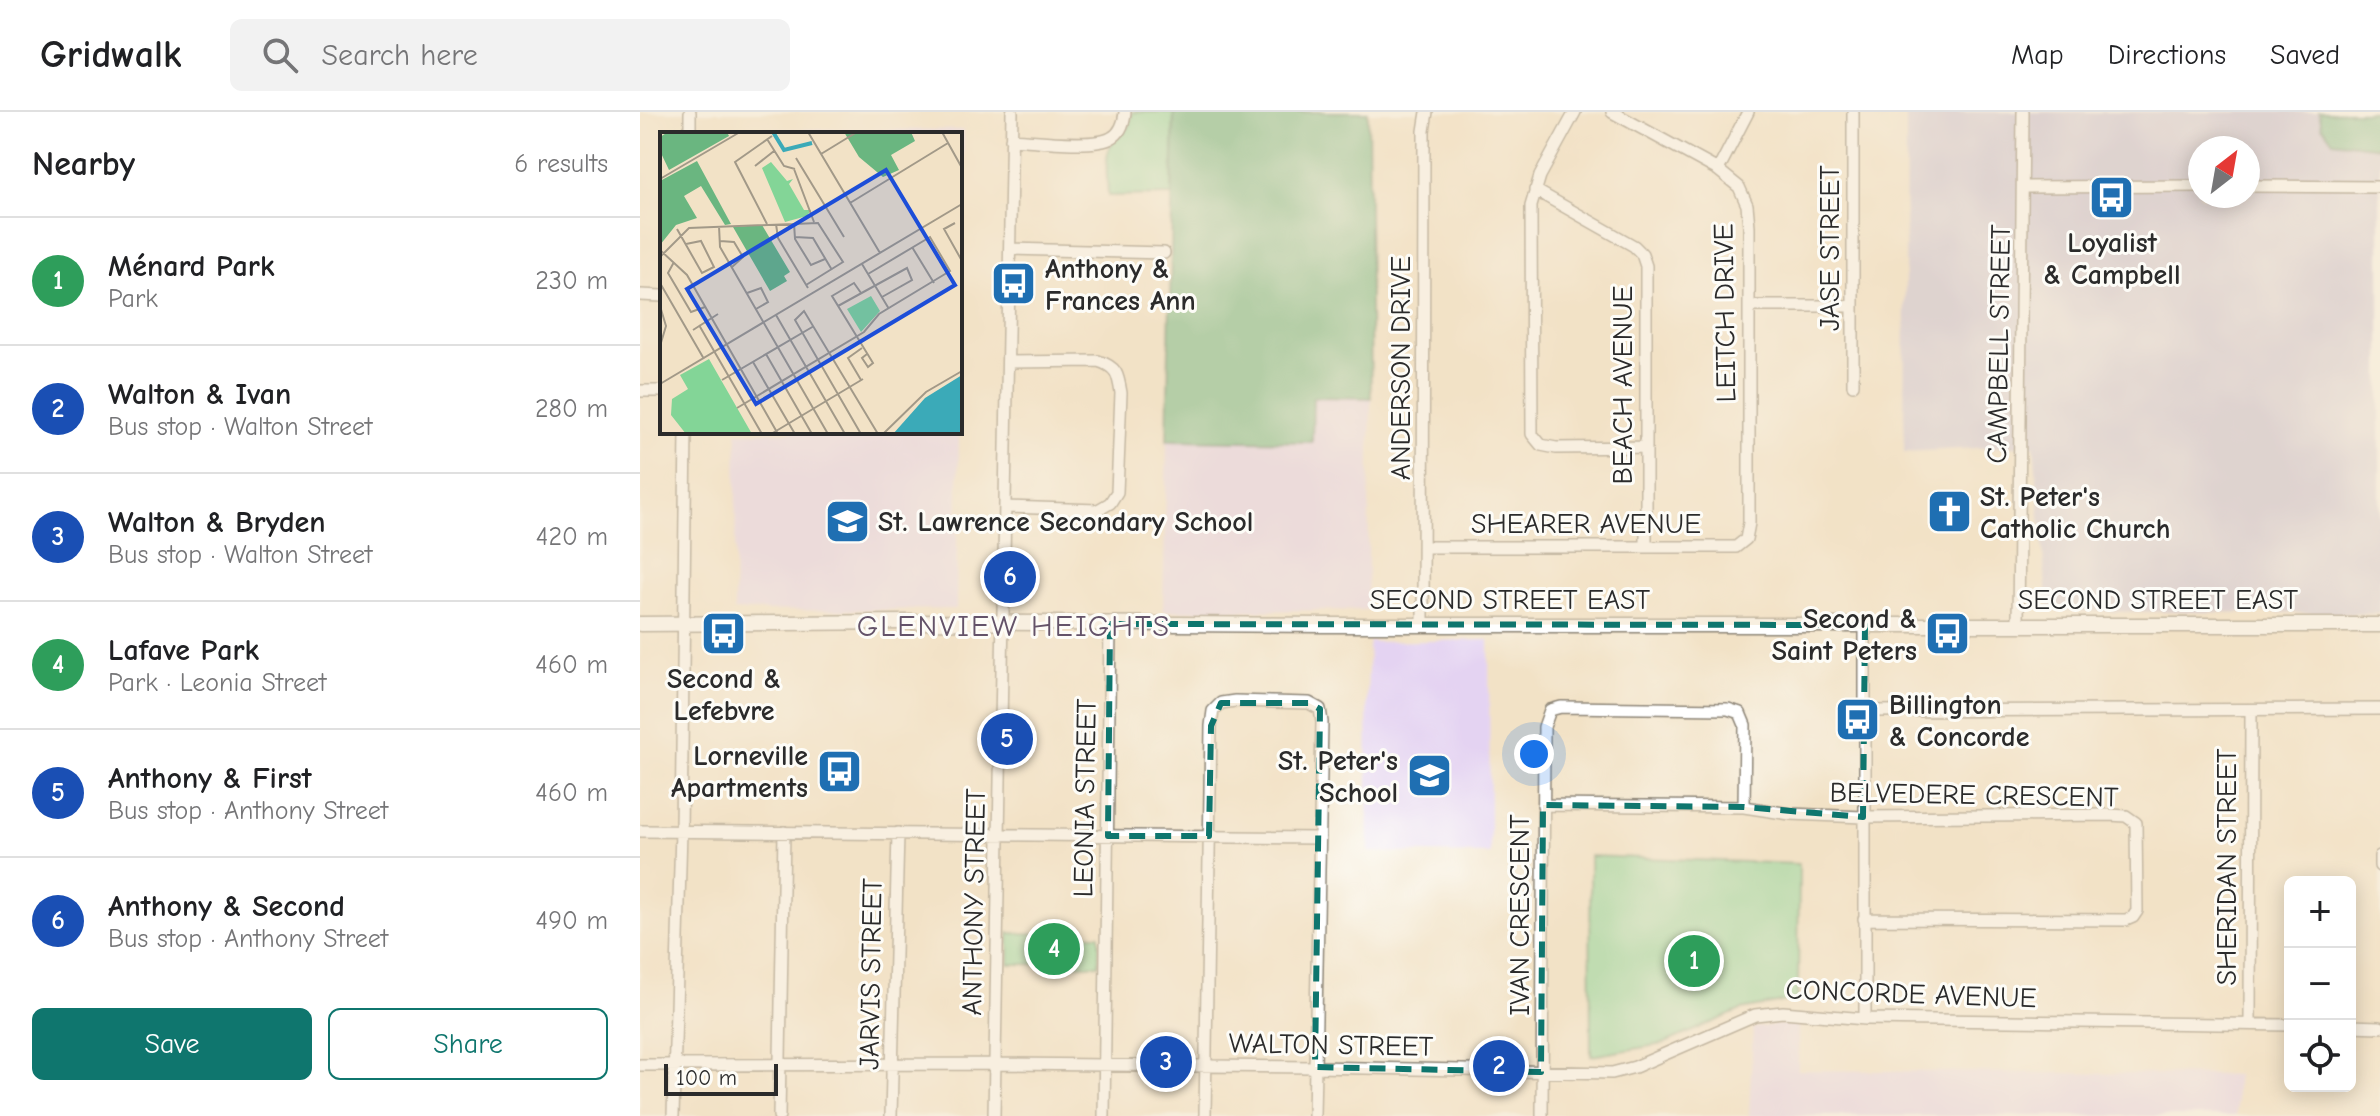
<!DOCTYPE html>
<meta charset="utf-8">
<style>
:root{--surface:#fff;--page:#f2f2f2;--text:#202124;--muted:#757577;--line:#e0e0e0;--accent:#0f766e}
body{margin:0;font-family:"Comic Neue",sans-serif;background:var(--page);color:var(--text)}
.controls{position:absolute;right:24px;bottom:24px;display:grid;overflow:hidden;border-radius:12px;box-shadow:0 4px 20px #0003}
.controls button{width:72px;height:72px;display:grid;place-items:center;padding:0;border:0;border-bottom:2px solid var(--line);background:var(--surface);color:var(--text);font:40px sans-serif}
.compass{position:absolute;left:1548px;top:24px;width:72px;height:72px;border-radius:50%;background:var(--surface);box-shadow:0 4px 20px #0003;rotate:31deg}
.scale{position:absolute;left:24px;bottom:20px;width:114px;box-sizing:border-box;padding-left:8px;border:4px solid #2b2b2b;border-top:0;font-size:22px;line-height:28px;white-space:nowrap;color:#2b2b2b;-webkit-text-stroke:6px #fdfcf7;paint-order:stroke}
.you{position:absolute;left:894px;top:642px;width:28px;height:28px;margin:-20px;border:6px solid #fff;border-radius:50%;background:#1a73e8;box-shadow:0 0 0 12px #1a73e833}
.badge{display:grid;place-items:center;width:52px;height:52px;border-radius:50%;background:var(--accent);color:#fff;font-size:26px;font-weight:700}
.pin{position:absolute;translate:-50% -50%;border:4px solid #fff;box-shadow:0 2px 8px #0006}
.list{margin:0;padding:0;list-style:none}
h2{display:flex;justify-content:space-between;align-items:center;height:104px;margin:0;padding:0 32px;font-size:34px}
h2 small{font-size:26px;font-weight:400;color:var(--muted)}
.list li{display:grid;grid-template-columns:52px 1fr auto;gap:24px;align-items:center;box-sizing:border-box;height:128px;padding:0 32px;border-top:2px solid var(--line)}
.list b{display:block;font-size:30px;white-space:nowrap}
.list p{margin:0;font-size:26px;white-space:nowrap;color:var(--muted)}
.list em{font-size:26px;font-style:normal;color:var(--muted)}
.actions{display:flex;gap:16px;padding:24px 32px}
.actions a{flex:1;padding:18px 0;border:2px solid var(--accent);border-radius:12px;text-align:center;font-size:28px;color:var(--accent)}
.actions .main{background:var(--accent);color:#fff}
.icon{flex:none;width:44px;height:44px;fill:none;stroke:currentColor;stroke-width:2;stroke-linecap:round;stroke-linejoin:round}
.map{position:relative;flex:none;width:1740px;height:1004px;overflow:hidden}
header{display:flex;align-items:center;gap:48px;box-sizing:border-box;height:112px;padding:0 40px;background:var(--surface);border-bottom:2px solid var(--line)}
header strong{font-size:38px}
nav{display:flex;gap:44px;margin-inline-start:auto;font-size:28px}
.search{width:560px;height:72px;background:var(--page);display:flex;align-items:center;gap:20px;box-sizing:border-box;padding:0 28px;border-radius:12px;color:var(--muted);font-size:30px}
main{display:flex}
aside{flex:1;background:var(--surface)}
.map>svg:first-child{display:block}
.built{fill:#e4d3f2}
.industrial{fill:#c6c0da;fill-rule:evenodd}
.green{fill:#83d597;stroke:#578061;stroke-width:2}
.forest{fill:#6ab680;stroke:#4a7056;stroke-width:2}
.lines{fill:none;stroke-linecap:round;stroke-linejoin:round}
.minor-casing{stroke:#8e8678;stroke-width:14}
.major-casing{stroke:#8e8678;stroke-width:17}
.minor{stroke:#fff;stroke-width:11}
.major{stroke:#fff;stroke-width:14}
.marked{fill:none;stroke:#0f766e;stroke-width:6;stroke-dasharray:16 10;stroke-linejoin:round}
.labels{text-anchor:middle;stroke-width:6;stroke-linejoin:round;paint-order:stroke}
.poi-label{font-size:28px;font-weight:bold;fill:#2b2b2b;stroke:#fdfcf7;text-anchor:start}
.street-label{font-size:28px;fill:#2b2b2b;stroke:#fdfcf7}
.neighbourhood-label{font-size:30px;letter-spacing:2px;fill:#645369;stroke:#fdfcf7}
.inset-river{fill:none;stroke:#3baab8;stroke-width:4}
.inset-road{fill:none;stroke:#a29988;stroke-width:2}
.view{fill:#1d4ed8;fill-opacity:0.15;stroke:#1d4ed8;stroke-width:4}
.inset-edge{fill:none;stroke:#2b2b2b;stroke-width:4}
</style>
<header>
<strong>Gridwalk</strong>
<div class="search"><svg class="icon" aria-label="search" viewBox="0 0 24 24"><circle cx="10" cy="10" r="6"/><path d="M15 15l6 6"/></svg>Search here</div>
<nav><a>Map</a><a>Directions</a><a>Saved</a></nav>
</header>
<main>
<aside>
<h2>Nearby<small>6 results</small></h2>
<ul class="list">
<li><span class="badge" style="background:#2e9e5b">1</span><div><b>Ménard Park</b><p>Park</p></div><em>230 m</em></li>
<li><span class="badge" style="background:#1a4fb4">2</span><div><b>Walton &amp; Ivan</b><p>Bus stop · Walton Street</p></div><em>280 m</em></li>
<li><span class="badge" style="background:#1a4fb4">3</span><div><b>Walton &amp; Bryden</b><p>Bus stop · Walton Street</p></div><em>420 m</em></li>
<li><span class="badge" style="background:#2e9e5b">4</span><div><b>Lafave Park</b><p>Park · Leonia Street</p></div><em>460 m</em></li>
<li><span class="badge" style="background:#1a4fb4">5</span><div><b>Anthony &amp; First</b><p>Bus stop · Anthony Street</p></div><em>460 m</em></li>
<li><span class="badge" style="background:#1a4fb4">6</span><div><b>Anthony &amp; Second</b><p>Bus stop · Anthony Street</p></div><em>490 m</em></li>
</ul>
<div class="actions"><a class="main">Save</a><a>Share</a></div>
</aside>
<div class="map">
<svg width="1740" height="1004" viewBox="0 0 1740 1004">
<rect width="100%" height="100%" fill="#fdfcf7"/>
<filter id="ink" filterUnits="userSpaceOnUse"><feTurbulence type="fractalNoise" baseFrequency=".0125" numOctaves="2"/><feDisplacementMap in="SourceGraphic" scale="16" xChannelSelector="R" yChannelSelector="G"/><feConvolveMatrix kernelMatrix="1 2 1 2 8 2 1 2 1" color-interpolation-filters="sRGB"/></filter>
<filter id="wash" filterUnits="userSpaceOnUse"><feTurbulence type="fractalNoise" baseFrequency=".006" numOctaves="4" result="noise"/><feDisplacementMap in="SourceGraphic" scale="32" xChannelSelector="R" yChannelSelector="G"/><feGaussianBlur stdDeviation="1.8" result="paint"/><feColorMatrix in="noise" values="0 0 0 0 0 0 0 0 0 0 0 0 0 0 0 0 0 1.4 0 .05"/><feComposite in="paint" operator="in"/></filter>
<g filter="url(#wash)">
<rect width="100%" height="100%" fill="#f2e2c6"/>
<path class="built" d="M126 17 324 18 320 252V22H106V18Z
M672 285 731 286 727 498 523 499 527 328 672 330Z
M97 320H319L316 497 94 499Z
M849 528 850 742 729 740 727 589 729 530Z
M1158 910V958L1596 963V1004H1109L1113 916Z"/>
<path class="industrial" d="M1266 0H1740V502L1408 499 1394 333 1264 340ZM1560 36H1608V84H1560Z"/>
<path class="green" d="M492 0H534L532 83 468 84C468 69 463 44 472 32 482 18 490 20 492 0Z
M950 744 1159 752 1158 887 1101 898 1023 932 951 944Z
M369 821 459 823V853L369 852Z"/>
<path class="forest" d="M534 0H728L731 286 673 285 672 330 527 328Z
M1679 0H1740V35L1693 29 1682 14Z"/>
</g>
<g filter="url(#ink)">
<g class="lines">
<defs>
<path id="minor" d="M935 0 900 64 891 94 892 322 901 333 916 336 1006 335
M50 22V0
M371 27C392 28 455 36 471 26 481 21 484 11 485 0
M1078 58 1108 0
M1608 74 1740 75
M1383 75 1560 74
M895 78 994 134 1002 142 1006 154V434
M370 137 524 141
M0 183 22 184
M1110 194H1212
M1213 273V0
M0 279H22
M366 395 458 398 470 391 477 380 481 281C478 262 477 255 458 249L368 250
M783 435H1096L1106 427 1109 411V114L1107 93 1099 75 1078 58 972 0
M783 512 784 19 787 0
M1378 513 1383 0
M1224 599 1740 597
M903 693 1104 695 1150 702 1223 705 1470 703 1486 704 1496 711 1497 799 1493 805 1486 808 1224 807
M0 719 678 726
M1740 744V754
M1225 907V513
M1610 912 1611 599
M1710 914 1740 915
M0 953 355 952 675 955 972 961 995 955 1115 903 1143 900 1225 907 1650 913
M33 1004 41 719 46 320
M139 1004 144 720
M251 1004 258 721
M354 1004 372 0
M464 1004 470 512
M565 1004 571 614 573 599 581 591 595 589 669 591 680 597 682 610 674 1004
M902 1004 904 615 910 598 921 595 1088 597 1100 601 1105 613 1104 695"/>
<path id="major" d="M0 512 266 510 683 513H1740"/>
</defs>
<use href="#minor" class="minor-casing"/>
<use href="#major" class="major-casing"/>
<use href="#minor" class="minor"/>
<use href="#major" class="major"/>
</g>
</g>
<path d="M0 0H1740V1004H0ZM470 512 1225 513 1223 705 1104 695 903 693 901 960 675 955 680 597 669 591H581L571 614 569 724H468Z" fill="#f2e2c6" fill-opacity=".55" fill-rule="evenodd"/>
<path class="marked" d="M470 512 1225 513 1223 705 1104 695 903 693 901 960 675 955 680 597 669 591H581L571 614 569 724H468Z"/>
<defs>
<symbol id="bus-square" viewBox="-11 -11 22 22"><rect x="-9" y="-9" width="18" height="18" rx="4" fill="#1f6fb2" stroke="#fdfcf7"/><path d="M-5-6H5V4H4V6H2V4H-2V6H-4V4H-5ZM-3.5-4V0h7V-4ZM-3.5 1.2v1.5H-2V1.2ZM2 1.2v1.5H3.5V1.2Z" fill="#fff"/></symbol>
<symbol id="church-square" viewBox="-11 -11 22 22"><rect x="-9" y="-9" width="18" height="18" rx="4" fill="#1f6fb2" stroke="#fdfcf7"/><path d="M-1.2-6h2.4v3.5h3.3v2.4h-3.3V6h-2.4V-.1h-3.3v-2.4h3.3Z" fill="#fff"/></symbol>
<symbol id="school-square" viewBox="-11 -11 22 22"><rect x="-9" y="-9" width="18" height="18" rx="4" fill="#1f6fb2" stroke="#fdfcf7"/><path d="M0-5L7-2L0 1L-7-2ZM-4 1L0 2.5L4 1V4Q0 6-4 4Z" fill="#fff"/></symbol>
</defs>
<g fill-rule="evenodd">
<use href="#bus-square" x="1446" y="60" width="51" height="51"/>
<use href="#bus-square" x="348" y="146" width="51" height="51"/>
<use href="#church-square" x="1284" y="374" width="51" height="51"/>
<use href="#school-square" x="182" y="384" width="51" height="51"/>
<use href="#bus-square" x="58" y="496" width="51" height="51"/>
<use href="#bus-square" x="1282" y="496" width="51" height="51"/>
<use href="#bus-square" x="1192" y="582" width="51" height="51"/>
<use href="#bus-square" x="174" y="634" width="51" height="51"/>
<use href="#school-square" x="764" y="638" width="51" height="51"/>
</g>
<g class="labels">
<g class="poi-label">
<text x="1472" y="140" text-anchor="middle">Loyalist<tspan x="1472" dy="32">&amp; Campbell</tspan></text>
<text x="405" y="166">Anthony &amp;<tspan x="405" dy="32">Frances Ann</tspan></text>
<text x="1340" y="394">St. Peter's<tspan x="1340" dy="32">Catholic Church</tspan></text>
<text x="238" y="419">St. Lawrence Secondary School</text>
<text x="1277" y="516" text-anchor="end">Second &amp;<tspan x="1277" dy="32">Saint Peters</tspan></text>
<text x="84" y="576" text-anchor="middle">Second &amp;<tspan x="84" dy="32">Lefebvre</tspan></text>
<text x="1249" y="602">Billington<tspan x="1249" dy="32">&amp; Concorde</tspan></text>
<text x="168" y="653" text-anchor="end">Lorneville<tspan x="168" dy="32">Apartments</tspan></text>
<text x="758" y="658" text-anchor="end">St. Peter's<tspan x="758" dy="32">School</tspan></text>
</g>
<g class="street-label">
<text transform="translate(1189 136) rotate(-90)" y="10">JASE STREET</text>
<text transform="translate(1084 201) rotate(-91)" y="10">LEITCH DRIVE</text>
<text transform="translate(1358 232) rotate(-89)" y="10">CAMPBELL STREET</text>
<text transform="translate(760 256) rotate(-90)" y="10">ANDERSON DRIVE</text>
<text transform="translate(982 273) rotate(-90)" y="10">BEACH AVENUE</text>
<text x="946" y="421">SHEARER AVENUE</text>
<text x="870" y="497">SECOND STREET EAST</text>
<text x="1518" y="497">SECOND STREET EAST</text>
<text transform="translate(1334 682) rotate(1)" y="10">BELVEDERE CRESCENT</text>
<text transform="translate(444 686) rotate(-89)" y="10">LEONIA STREET</text>
<text transform="translate(1586 755) rotate(-90)" y="10">SHERIDAN STREET</text>
<text transform="translate(333 790) rotate(-89)" y="10">ANTHONY STREET</text>
<text transform="translate(879 803) rotate(-90)" y="10">IVAN CRESCENT</text>
<text transform="translate(230 862) rotate(-89)" y="10">JARVIS STREET</text>
<text transform="translate(1271 881) rotate(2)" y="10">CONCORDE AVENUE</text>
<text transform="translate(691 932) rotate(1)" y="10">WALTON STREET</text>
</g>
<g class="neighbourhood-label">
<text x="374" y="524">GLENVIEW HEIGHTS</text>
</g>
</g>
<g transform="translate(20 20)">
<rect width="302" height="302" fill="#f2e2c6"/>
<path d="M111 30 127 49 133 47 129 52 144 78H151L147 84 125 90 102 36ZM211 164 220 179 201 200 187 177ZM49 227 92 302H26L11 283 12 267 28 257 20 243Z" fill="#83d597"/>
<path d="M8 0H67L69 4 9 38 0 19V5ZM184 0H251L255 9 231 23 239 38 223 45 199 25ZM37 29 71 92 65 93 41 54 24 64 37 86 16 93 0 113V49ZM102 93 130 140 124 144 127 149 110 159 73 95Z" fill="#6ab680"/>
<path d="M302 243V302H233L265 266Z" fill="#3baab8"/>
<path class="inset-river" d="M113 0 124 18 152 11"/>
<path class="inset-road" d="M148 0 220 121M282 0 302 36M107 7 124 34 135 37M161 22 197 0M136 26 184 105M95 34 114 19M134 37 154 90M0 47 80 0M190 71 288 11M134 91 135 107 151 133 165 127M295 91 284 97 302 129M107 92 75 30 112 4M116 92 118 106 148 156M59 94 60 115 168 302M17 97 42 141 54 135 41 109 26 112M135 105 153 106 172 138M60 109 74 110 83 125 72 135M252 115 274 151M0 118 27 143 118 302M0 125 29 96 158 91 183 130 146 153M14 130 8 141 31 180 45 175M202 132 229 177M0 151 44 227M87 161 101 156 108 170 96 177M201 161 194 151 172 164 213 231 208 235 202 226 207 222M0 174 6 194 0 214M178 174 247 136 252 148 222 165M116 183 185 302M39 193 102 302M33 198 58 182M106 222 152 302M93 230 135 302M62 248 154 194M201 248 188 226 202 216M0 252 302 72M77 276 204 200 219 182 290 139 270 105 208 142M111 302 203 247M201 302 135 188 144 179 218 302M223 302 266 260 302 239"/>
<path class="view" d="M226 38 295 153 96 272 27 157Z"/>
<rect width="302" height="302" class="inset-edge"/>
</g>
</svg>
<div class="controls">
<button>+</button>
<button>−</button>
<button><svg class="icon" aria-label="locate" viewBox="0 0 24 24"><circle cx="12" cy="12" r="6"/><path d="M12 2v4M12 18v4M2 12h4M18 12h4"/></svg></button>
</div>
<svg class="compass" viewBox="-18 -18 36 36"><path d="M0-13l5 13h-10z" fill="#e53935"/><path d="M0 13l5-13h-10z" fill="#757577"/></svg>
<div class="scale">100 m</div>
<div class="you"></div>
<div class="pin badge" style="left:1054px;top:849px;background:#2e9e5b">1</div>
<div class="pin badge" style="left:859px;top:954px;background:#1a4fb4">2</div>
<div class="pin badge" style="left:526px;top:950px;background:#1a4fb4">3</div>
<div class="pin badge" style="left:414px;top:837px;background:#2e9e5b">4</div>
<div class="pin badge" style="left:367px;top:627px;background:#1a4fb4">5</div>
<div class="pin badge" style="left:370px;top:465px;background:#1a4fb4">6</div>
</div>
</main>
